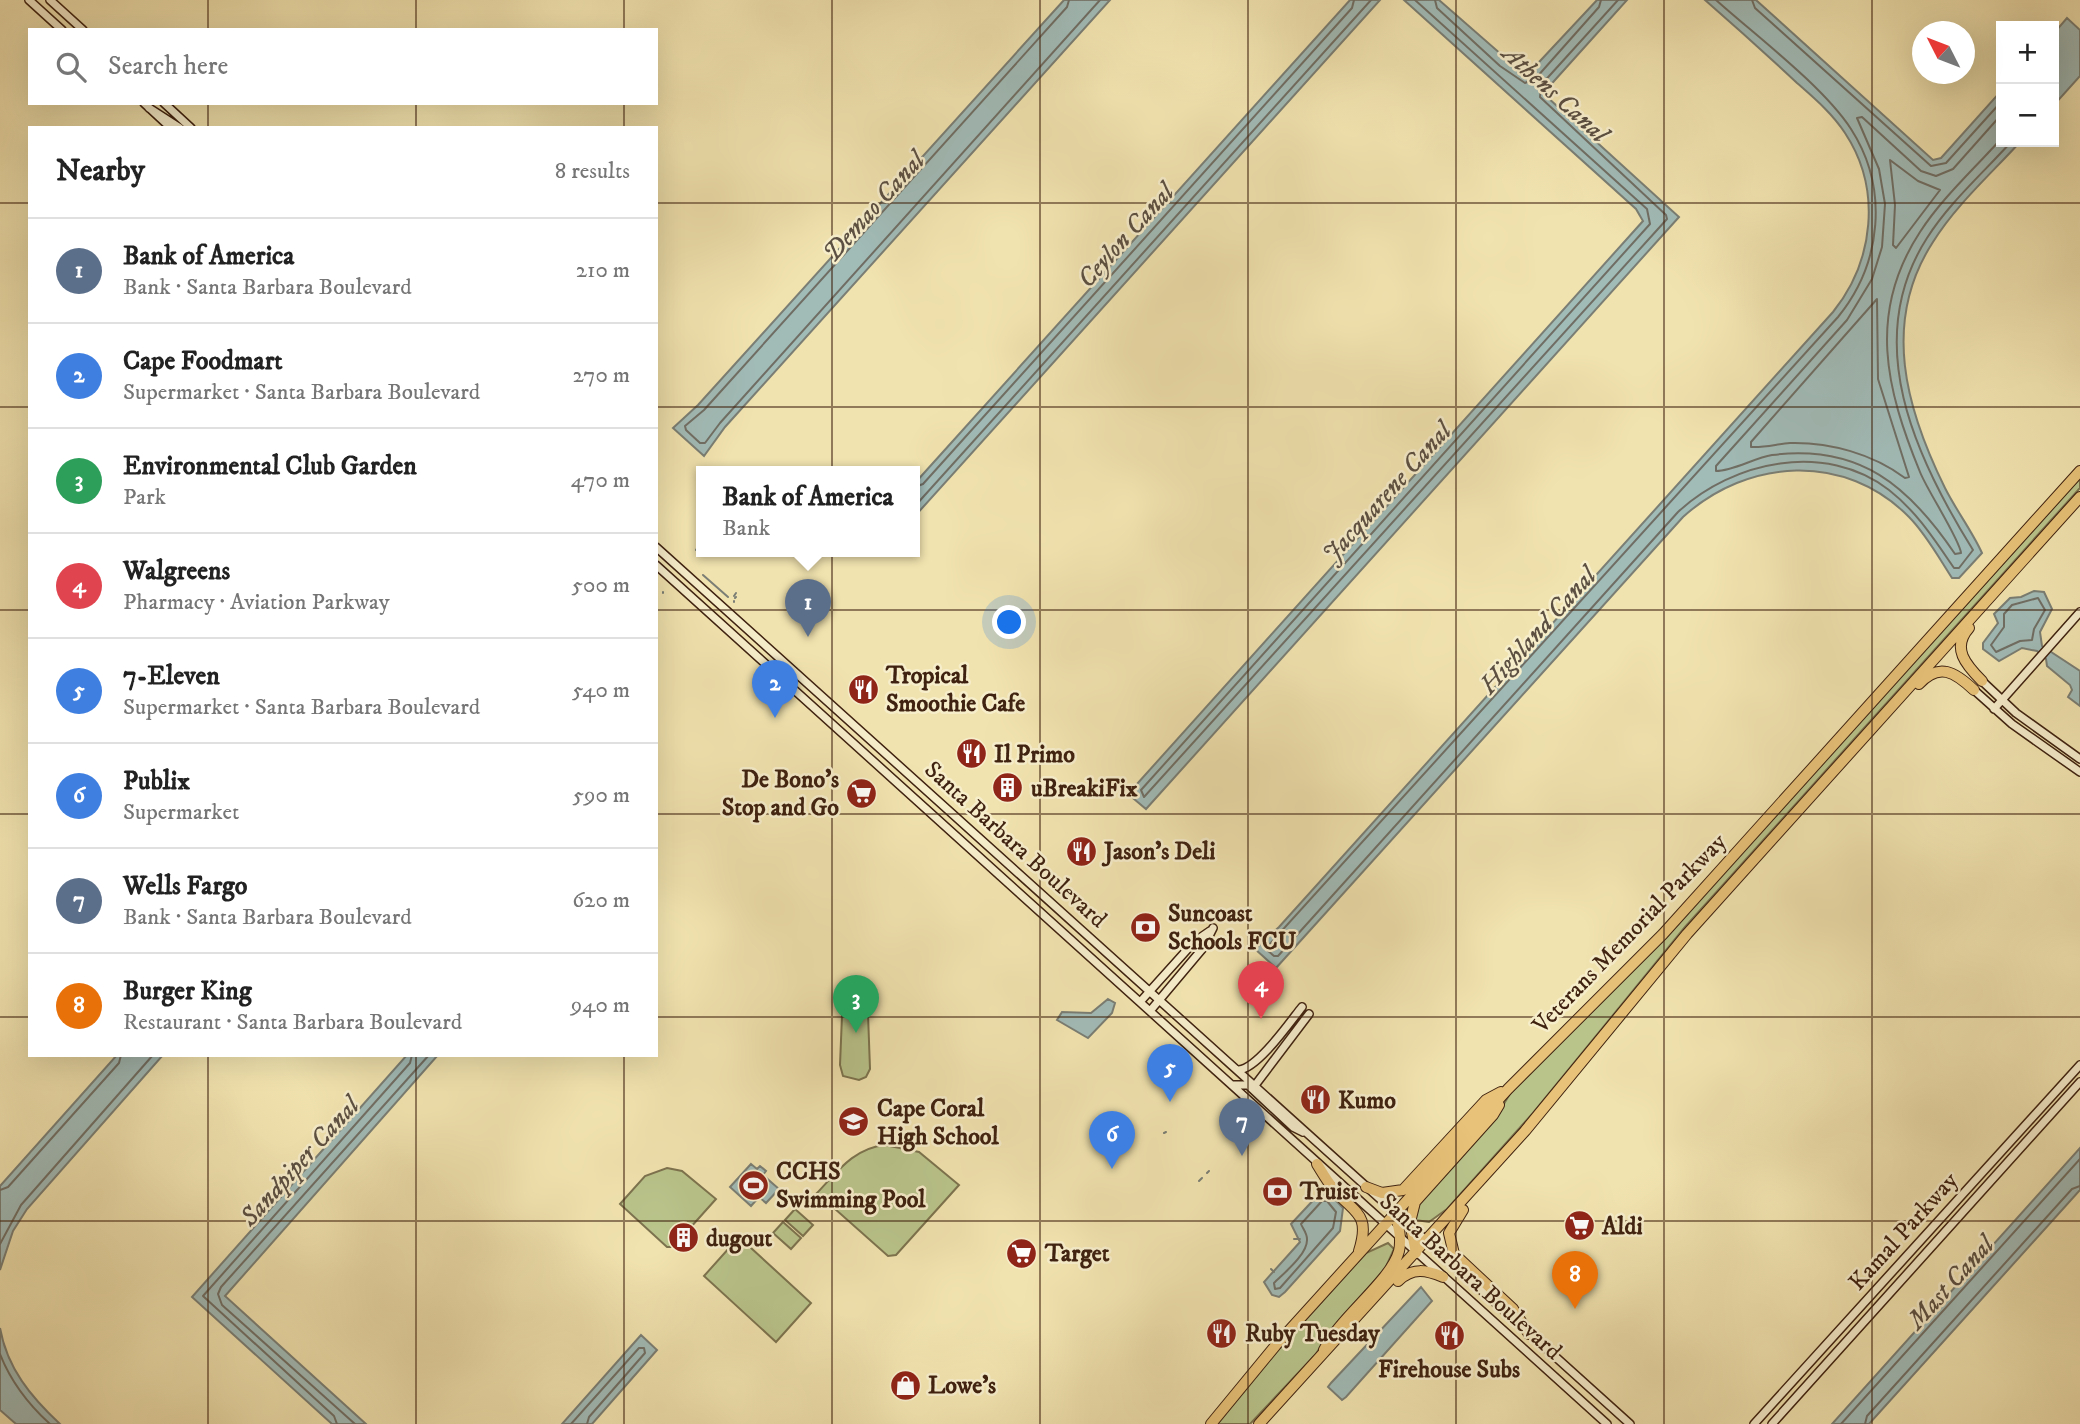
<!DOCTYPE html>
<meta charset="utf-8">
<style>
:root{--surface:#fff;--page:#f2f2f2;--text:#222;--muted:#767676;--line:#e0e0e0;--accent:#d93025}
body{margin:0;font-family:"IM FELL DW Pica",serif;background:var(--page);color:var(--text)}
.controls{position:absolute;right:21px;top:21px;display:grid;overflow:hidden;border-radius:0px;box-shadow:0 7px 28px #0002}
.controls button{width:63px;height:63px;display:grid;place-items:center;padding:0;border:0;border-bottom:2px solid var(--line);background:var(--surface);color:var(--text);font:35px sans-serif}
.compass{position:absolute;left:1912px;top:21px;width:63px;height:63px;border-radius:50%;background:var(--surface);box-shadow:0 7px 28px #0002;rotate:312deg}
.you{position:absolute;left:1010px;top:623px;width:24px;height:24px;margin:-18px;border:5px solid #fff;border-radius:50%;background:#1a73e8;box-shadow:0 0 0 10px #1a73e833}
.badge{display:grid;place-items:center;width:46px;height:46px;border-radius:50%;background:var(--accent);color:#fff;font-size:23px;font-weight:700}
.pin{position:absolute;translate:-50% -58px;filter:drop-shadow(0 2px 4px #0008)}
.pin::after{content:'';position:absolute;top:37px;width:24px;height:21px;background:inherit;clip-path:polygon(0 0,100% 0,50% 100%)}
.popup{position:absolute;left:696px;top:466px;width:224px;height:91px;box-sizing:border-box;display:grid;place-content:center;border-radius:0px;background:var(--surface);filter:drop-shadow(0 2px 5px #0005);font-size:23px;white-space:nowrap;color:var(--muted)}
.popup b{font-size:26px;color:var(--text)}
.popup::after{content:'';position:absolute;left:50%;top:100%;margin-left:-14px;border:14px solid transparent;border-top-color:var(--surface)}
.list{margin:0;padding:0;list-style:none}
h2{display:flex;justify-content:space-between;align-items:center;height:91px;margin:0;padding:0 28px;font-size:30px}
h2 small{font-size:23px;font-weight:400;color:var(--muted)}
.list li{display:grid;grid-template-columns:46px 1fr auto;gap:21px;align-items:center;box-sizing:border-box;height:105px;padding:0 28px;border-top:2px solid var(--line)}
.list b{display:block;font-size:26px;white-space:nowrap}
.list p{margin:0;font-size:23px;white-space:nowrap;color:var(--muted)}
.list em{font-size:23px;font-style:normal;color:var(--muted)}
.icon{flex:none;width:38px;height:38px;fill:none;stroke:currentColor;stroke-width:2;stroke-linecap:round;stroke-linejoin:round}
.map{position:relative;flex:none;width:2080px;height:1424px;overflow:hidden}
.search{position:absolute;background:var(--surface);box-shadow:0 7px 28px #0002;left:28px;top:28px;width:630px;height:77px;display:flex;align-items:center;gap:18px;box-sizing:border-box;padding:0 24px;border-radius:0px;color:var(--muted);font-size:26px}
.panel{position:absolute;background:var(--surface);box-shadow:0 7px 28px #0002;left:28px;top:126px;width:630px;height:931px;border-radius:0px}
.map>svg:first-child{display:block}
.green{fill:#b9c48b;stroke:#7c734e;stroke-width:2}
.water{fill:#a1bbb7;stroke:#7a7e74;stroke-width:2}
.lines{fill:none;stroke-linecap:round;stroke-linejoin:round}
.shore{stroke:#706e64;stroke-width:2}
.stream{stroke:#7a7e74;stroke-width:2}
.secondary-casing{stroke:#3f2210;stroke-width:10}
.highway-casing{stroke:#3f2210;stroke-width:12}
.secondary{stroke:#f6edcb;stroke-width:7}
.highway{stroke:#e8c278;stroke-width:10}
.grid{fill:none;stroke:#3f2210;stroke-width:2;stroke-opacity:0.55}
.labels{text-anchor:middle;stroke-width:5;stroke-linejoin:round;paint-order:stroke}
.poi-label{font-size:24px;font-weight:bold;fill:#3f2210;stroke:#f6edcb;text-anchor:start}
.street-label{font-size:24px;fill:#3f2210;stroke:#f6edcb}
.water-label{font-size:26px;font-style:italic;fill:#5c5042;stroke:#f6edcb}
</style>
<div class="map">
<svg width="2080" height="1424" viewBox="0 0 2080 1424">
<rect width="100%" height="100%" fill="#f1e3af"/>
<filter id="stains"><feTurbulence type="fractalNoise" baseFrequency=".00286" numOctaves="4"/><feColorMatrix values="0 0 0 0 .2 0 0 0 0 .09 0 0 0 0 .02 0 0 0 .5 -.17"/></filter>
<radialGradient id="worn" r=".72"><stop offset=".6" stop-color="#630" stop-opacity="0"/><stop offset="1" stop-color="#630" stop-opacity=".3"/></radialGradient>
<path class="green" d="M2080 478V488L1685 927 1533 1113 1447 1209 1429 1222 1415 1220 1420 1202 1495 1119 1511 1092 1752 842Z
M868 1014 870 1069 866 1077 859 1080 843 1076 840 1065 842 1016Z
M885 1145 919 1152 959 1185 896 1255 888 1256 817 1193C837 1172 854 1148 885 1145Z
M667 1168 682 1171 716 1199 673 1247H667L620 1204 645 1176Z
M795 1209 813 1225 803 1236 785 1220Z
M783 1222 801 1238 791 1249 773 1233Z
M739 1237 811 1303 776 1342 704 1276Z
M1388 1243 1394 1249 1385 1269 1331 1329 1316 1354 1250 1424H1217L1269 1360 1366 1253Z"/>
<path class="water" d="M1064 0H1110L725 427 704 456 673 428 698 405Z
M1350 0H1380L915 516V483Z
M1404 0H1439L1526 76 1597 0H1627L1546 90V96L1679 217 1146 809 1128 794 1643 221 1636 209Z
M1705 0H1756L1933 160 1941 158 2001 91V142H2020C1991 174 1956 205 1933 242 1881 322 1906 409 1945 488 1956 510 1972 531 1982 553L1959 578H1952C1939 558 1926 534 1909 517 1845 452 1748 458 1683 517L1276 968 1255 949 1279 927 1833 312C1874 261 1882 189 1845 133 1832 113 1814 98 1797 83 1767 55 1736 27 1705 0Z
M2067 18 2080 30V76L2054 105V33Z
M2034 591 2044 592 2052 609 2040 632 2042 646 2080 671V706L2068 697 2072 690 2070 685 2047 666 2046 659 2037 651 2022 648 1999 661 1983 649V643L1998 623 1994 614 2010 598 2021 597Z
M1108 999 1115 1003 1112 1013 1088 1038 1057 1020 1062 1012 1091 1013Z
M117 1055H163L27 1209 13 1231 0 1270V1186Z
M407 1055H438L225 1296 366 1424H332L192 1297Z
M2080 1148V1190L1869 1424H1832Z
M751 1164 757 1169 760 1166 766 1171 763 1175 779 1189 766 1203 759 1197 751 1206 730 1187Z
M1327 1191 1343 1208 1340 1231 1285 1292 1279 1297 1272 1295 1264 1282 1300 1242 1291 1224 1320 1193Z
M1421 1287 1432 1301 1346 1397 1342 1400 1328 1387 1331 1383Z
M0 1328C7 1368 31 1397 60 1424H16L0 1410Z
M641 1335 657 1350 592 1424H562Z"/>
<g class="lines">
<path class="shore" d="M1069 0 1067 7 704 410 685 426 686 430 700 443H705L720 423 1100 0
M1415 0 1647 209 1650 224 1141 790 1144 797 1667 219 1666 215 1540 97 1541 85 1618 0
M1435 0 1437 8 1500 66 1525 83 1536 78 1599 7 1601 0
M1716 0C1755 35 1823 86 1851 129 1889 188 1882 263 1838 317L1268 946 1267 950 1274 956H1278L1678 512C1733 461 1825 441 1889 490 1917 512 1934 539 1954 568H1959L1973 550C1915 457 1861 341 1927 238 1949 203 1983 173 2011 142
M1752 0 1755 8 1931 166 1946 163 2001 102
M2001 115 1953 169 1936 176 1921 171 1862 117 1857 118 1879 169 1885 204 1882 247 1872 279 1847 320 1716 466V471C1733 471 1754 458 1772 455 1860 444 1909 486 1955 554L1961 553C1960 540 1927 490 1920 472 1886 389 1867 313 1920 232 1942 198 1974 169 2001 139
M1890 160 1918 181 1940 190 1896 248 1893 245 1895 205Z
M1877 299 1878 379 1909 477 1905 478C1873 454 1830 442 1790 443 1777 444 1764 448 1751 447V442Z
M915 487 923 484 1352 8 1354 0
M915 506 1371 0
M2038 598 2045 610 2034 629 2032 640 2020 641 1996 652 1991 645 2004 627V614L2012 605Z
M0 1190 8 1187 119 1063 121 1055
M1322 1201H1327L1336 1212 1333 1228 1280 1288 1275 1289 1274 1283C1284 1273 1308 1254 1307 1239 1307 1233 1303 1229 1301 1224Z
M0 1244 21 1205 153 1055
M0 1354C11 1382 28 1404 50 1424
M337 1424 334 1416 203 1296 410 1063 412 1055
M355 1424 222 1305 218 1294 221 1287 429 1055
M571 1424 639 1348H644L645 1353 589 1417 587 1424
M1841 1424 2080 1159
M1865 1424 1867 1416 2072 1189 2080 1186"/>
<path class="stream" d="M696 550 701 542
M703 575 728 597
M663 593V592
M734 596 736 593
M735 598 736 597
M734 601V602
M1164 1133 1166 1132
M1207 1173 1209 1171
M1199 1181 1202 1178
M1294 1239H1300
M1271 1269 1274 1272"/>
<defs>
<path id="secondary" d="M29 0 62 30
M50 0 83 30
M144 103 171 128
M164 103 191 128
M149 108 180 128
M656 547 1630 1424
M656 565 1607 1424
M1982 681 2016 713 2080 759
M1974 690 2012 724 2080 772
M1994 709 2080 612
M1140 1002 1194 942 1210 931
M1150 1011 1203 948 1213 928
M1239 1070C1258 1068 1290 1022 1302 1007
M1256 1084 1309 1014
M1232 1085H1248L1293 1127 1303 1132
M1754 1424 2080 1065
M1772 1424 2080 1082"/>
<path id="highway" d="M1969 628C1951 648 1966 665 1982 681
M1919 684C1939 662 1955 672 1974 690
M1317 1164C1322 1172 1327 1181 1333 1188 1354 1214 1371 1212 1359 1251
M1366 1187 1382 1193 1403 1190 1486 1100 1501 1092
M1463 1210 1449 1233 1454 1254 1513 1309 1529 1334
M1416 1253 1410 1222 1415 1202 1493 1115 1499 1105
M1398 1281C1413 1267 1426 1270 1443 1277
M1324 1350C1340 1317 1391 1281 1399 1251 1402 1238 1398 1225 1395 1213
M1211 1424 1276 1345 1508 1089 1663 934 2080 471
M1259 1424 1525 1131 1687 934 2080 497"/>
</defs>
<use href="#secondary" class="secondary-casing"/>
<use href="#highway" class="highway-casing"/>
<use href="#secondary" class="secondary"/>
<use href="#highway" class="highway"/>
</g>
<path class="grid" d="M208 0V30M416 0V30M624 0V30M832 0V1424M1040 0V1424M1248 0V1424M1456 0V1424M1664 0V1424M1872 0V1424M208 103V128M416 103V128M624 103V128M0 203H30M656 203H2080M0 407H30M656 407H2080M0 610H30M656 610H2080M0 814H30M656 814H2080M0 1017H30M656 1017H2080M208 1055V1424M416 1055V1424M624 1055V1424M0 1221H2080"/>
<defs>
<symbol id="restaurant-disc" viewBox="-11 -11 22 22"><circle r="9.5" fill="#8f2418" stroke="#f6edcb"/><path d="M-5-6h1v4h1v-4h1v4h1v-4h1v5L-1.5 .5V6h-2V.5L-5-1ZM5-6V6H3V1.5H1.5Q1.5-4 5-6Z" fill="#fff"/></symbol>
<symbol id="building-disc" viewBox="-11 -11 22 22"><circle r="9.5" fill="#8f2418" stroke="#f6edcb"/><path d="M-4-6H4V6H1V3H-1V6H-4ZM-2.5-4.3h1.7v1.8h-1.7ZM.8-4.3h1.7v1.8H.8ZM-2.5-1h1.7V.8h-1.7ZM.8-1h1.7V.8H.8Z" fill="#fff"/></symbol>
<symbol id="supermarket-disc" viewBox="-11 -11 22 22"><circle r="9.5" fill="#8f2418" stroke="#f6edcb"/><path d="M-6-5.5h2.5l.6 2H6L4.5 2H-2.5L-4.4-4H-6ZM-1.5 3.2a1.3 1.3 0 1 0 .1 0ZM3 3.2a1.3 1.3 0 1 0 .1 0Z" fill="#fff"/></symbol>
<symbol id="bank-disc" viewBox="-11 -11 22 22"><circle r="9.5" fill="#8f2418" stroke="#f6edcb"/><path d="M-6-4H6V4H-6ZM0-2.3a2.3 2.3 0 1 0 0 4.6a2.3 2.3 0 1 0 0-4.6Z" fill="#fff"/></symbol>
<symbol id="school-disc" viewBox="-11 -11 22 22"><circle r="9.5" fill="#8f2418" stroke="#f6edcb"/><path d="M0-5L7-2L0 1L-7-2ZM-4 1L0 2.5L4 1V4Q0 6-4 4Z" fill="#fff"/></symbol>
<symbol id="stadium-disc" viewBox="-11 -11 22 22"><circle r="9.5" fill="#8f2418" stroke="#f6edcb"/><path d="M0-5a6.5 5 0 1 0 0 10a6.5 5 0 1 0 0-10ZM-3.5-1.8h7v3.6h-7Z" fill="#fff"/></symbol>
<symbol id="shop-disc" viewBox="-11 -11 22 22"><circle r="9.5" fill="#8f2418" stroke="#f6edcb"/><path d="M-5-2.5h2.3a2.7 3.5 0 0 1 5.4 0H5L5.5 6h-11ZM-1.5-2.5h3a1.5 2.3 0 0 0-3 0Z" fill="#fff"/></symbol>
</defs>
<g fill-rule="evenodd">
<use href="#restaurant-disc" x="846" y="672" width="35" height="35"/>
<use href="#restaurant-disc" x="954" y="736" width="35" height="35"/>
<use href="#building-disc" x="990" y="770" width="35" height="35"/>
<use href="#supermarket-disc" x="844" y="776" width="35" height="35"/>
<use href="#restaurant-disc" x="1064" y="834" width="35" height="35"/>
<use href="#bank-disc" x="1128" y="910" width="35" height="35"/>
<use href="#restaurant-disc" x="1298" y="1082" width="35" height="35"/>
<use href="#school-disc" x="836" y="1104" width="35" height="35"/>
<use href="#stadium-disc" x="736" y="1168" width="35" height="35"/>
<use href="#bank-disc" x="1260" y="1174" width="35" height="35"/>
<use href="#supermarket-disc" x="1562" y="1208" width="35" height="35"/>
<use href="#building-disc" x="666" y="1220" width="35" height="35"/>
<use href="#supermarket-disc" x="1004" y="1236" width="35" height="35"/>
<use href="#restaurant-disc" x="1204" y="1316" width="35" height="35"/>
<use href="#restaurant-disc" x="1432" y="1318" width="35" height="35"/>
<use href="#shop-disc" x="888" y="1368" width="35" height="35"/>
</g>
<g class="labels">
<g class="poi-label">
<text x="886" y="683">Tropical<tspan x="886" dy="28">Smoothie Cafe</tspan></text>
<text x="994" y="762">Il Primo</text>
<text x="839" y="787" text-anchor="end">De Bono's<tspan x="839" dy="28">Stop and Go</tspan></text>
<text x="1031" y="796">uBreakiFix</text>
<text x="1104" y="859">Jason's Deli</text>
<text x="1168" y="921">Suncoast<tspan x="1168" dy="28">Schools FCU</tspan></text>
<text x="1338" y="1108">Kumo</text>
<text x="877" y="1116">Cape Coral<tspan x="877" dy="28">High School</tspan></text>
<text x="776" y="1179">CCHS<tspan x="776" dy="28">Swimming Pool</tspan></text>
<text x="1300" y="1199">Truist</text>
<text x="1602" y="1234">Aldi</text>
<text x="706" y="1246">dugout</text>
<text x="1045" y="1261">Target</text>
<text x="1245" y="1341">Ruby Tuesday</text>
<text x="1449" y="1377" text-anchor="middle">Firehouse Subs</text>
<text x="928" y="1393">Lowe's</text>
</g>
<g class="street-label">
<text transform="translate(1016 844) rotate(42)" y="8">Santa Barbara Boulevard</text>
<text transform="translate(1629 933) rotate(-46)" y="8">Veterans Memorial Parkway</text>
<text transform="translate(1903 1231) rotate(-48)" y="8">Kamal Parkway</text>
<text transform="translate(1471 1276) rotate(42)" y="8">Santa Barbara Boulevard</text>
</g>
<g class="water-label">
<text transform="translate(1556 93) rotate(42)" y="9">Athens Canal</text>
<text transform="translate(873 206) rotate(-48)" y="9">Demao Canal</text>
<text transform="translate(1125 235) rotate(-48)" y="9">Ceylon Canal</text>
<text transform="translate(1386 492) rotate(-48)" y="9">Jacquarene Canal</text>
<text transform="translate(1537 630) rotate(-48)" y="9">Highland Canal</text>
<text transform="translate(299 1161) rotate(-48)" y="9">Sandpiper Canal</text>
<text transform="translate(1950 1282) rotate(-48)" y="9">Mast Canal</text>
</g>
</g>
<rect width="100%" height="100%" filter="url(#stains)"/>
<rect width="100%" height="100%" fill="url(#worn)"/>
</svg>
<div class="controls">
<button>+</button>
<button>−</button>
</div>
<svg class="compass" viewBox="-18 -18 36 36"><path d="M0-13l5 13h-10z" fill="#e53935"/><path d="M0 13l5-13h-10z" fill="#767676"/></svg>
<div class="you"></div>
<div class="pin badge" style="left:808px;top:637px;background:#5c6f8a">1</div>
<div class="popup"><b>Bank of America</b>Bank</div>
<div class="pin badge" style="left:775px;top:718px;background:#3f7fe0">2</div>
<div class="pin badge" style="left:856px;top:1033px;background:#2e9e5b">3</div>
<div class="pin badge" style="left:1261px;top:1019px;background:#e0444e">4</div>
<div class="pin badge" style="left:1170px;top:1102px;background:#3f7fe0">5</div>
<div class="pin badge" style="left:1112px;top:1169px;background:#3f7fe0">6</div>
<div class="pin badge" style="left:1242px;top:1156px;background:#5c6f8a">7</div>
<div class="pin badge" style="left:1575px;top:1309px;background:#e8710a">8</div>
<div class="search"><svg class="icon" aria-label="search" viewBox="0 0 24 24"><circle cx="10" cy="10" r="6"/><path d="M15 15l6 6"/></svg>Search here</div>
<section class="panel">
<h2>Nearby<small>8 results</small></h2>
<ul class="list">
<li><span class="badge" style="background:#5c6f8a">1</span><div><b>Bank of America</b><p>Bank · Santa Barbara Boulevard</p></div><em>210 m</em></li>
<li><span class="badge" style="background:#3f7fe0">2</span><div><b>Cape Foodmart</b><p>Supermarket · Santa Barbara Boulevard</p></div><em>270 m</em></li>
<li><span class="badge" style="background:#2e9e5b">3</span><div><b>Environmental Club Garden</b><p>Park</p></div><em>470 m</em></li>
<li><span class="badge" style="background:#e0444e">4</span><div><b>Walgreens</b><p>Pharmacy · Aviation Parkway</p></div><em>500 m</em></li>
<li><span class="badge" style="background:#3f7fe0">5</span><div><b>7-Eleven</b><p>Supermarket · Santa Barbara Boulevard</p></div><em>540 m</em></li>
<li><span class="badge" style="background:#3f7fe0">6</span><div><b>Publix</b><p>Supermarket</p></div><em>590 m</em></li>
<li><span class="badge" style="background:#5c6f8a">7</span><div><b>Wells Fargo</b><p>Bank · Santa Barbara Boulevard</p></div><em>620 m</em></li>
<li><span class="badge" style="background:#e8710a">8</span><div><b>Burger King</b><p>Restaurant · Santa Barbara Boulevard</p></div><em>940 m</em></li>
</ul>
</section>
</div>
